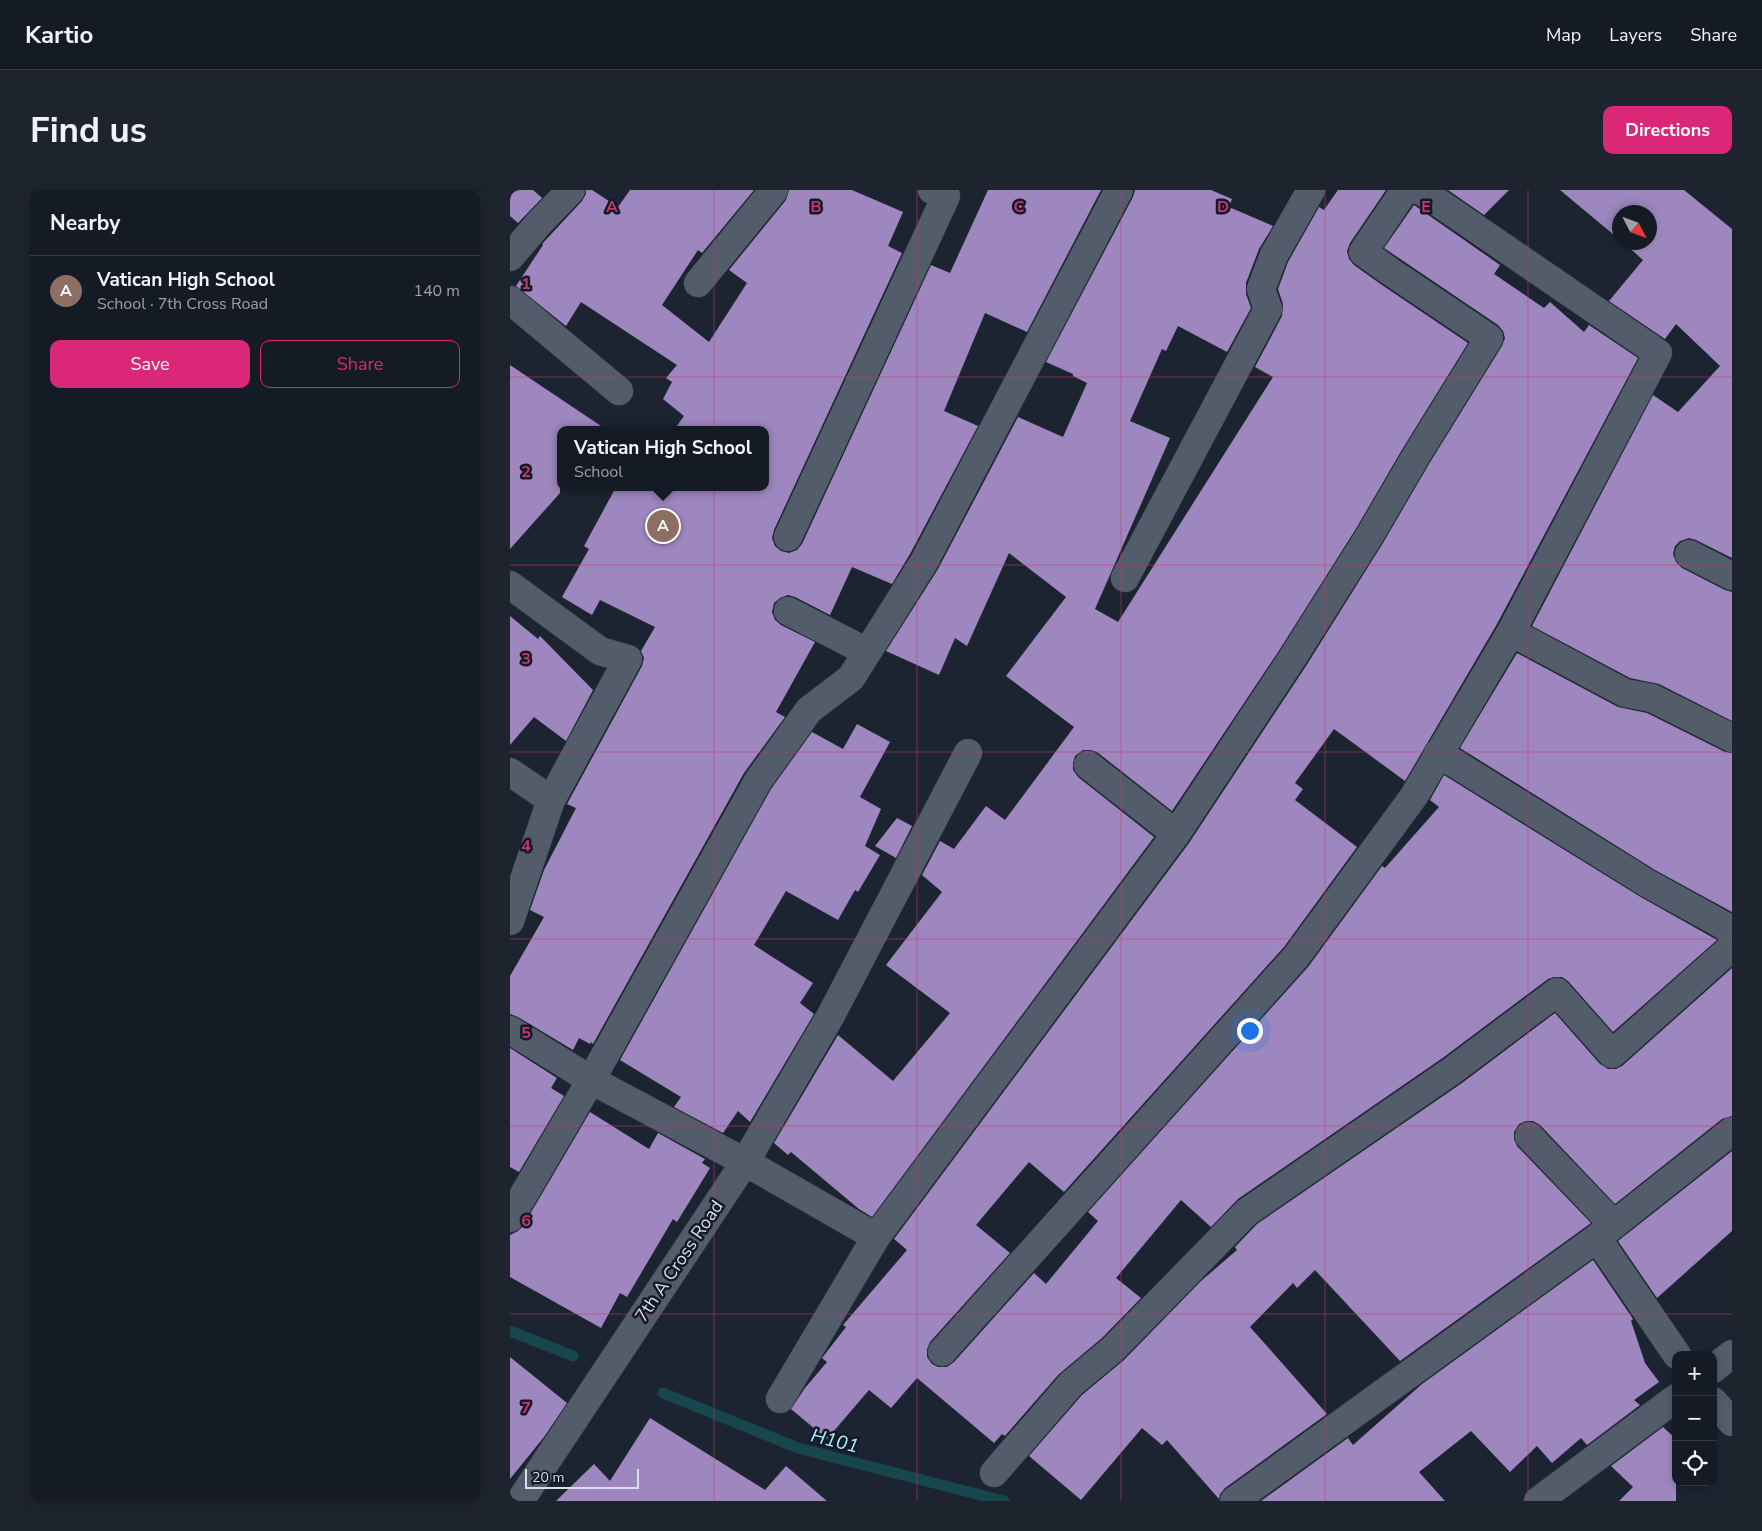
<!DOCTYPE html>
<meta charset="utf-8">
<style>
:root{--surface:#151b25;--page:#1e242d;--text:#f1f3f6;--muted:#9da1a7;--line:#343942;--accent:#db2777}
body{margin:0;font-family:"Nunito Sans",sans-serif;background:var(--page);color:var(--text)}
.controls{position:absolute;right:15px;bottom:15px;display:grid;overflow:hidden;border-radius:10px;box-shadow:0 2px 8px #0003}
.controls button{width:45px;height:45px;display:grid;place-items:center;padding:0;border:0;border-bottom:1px solid var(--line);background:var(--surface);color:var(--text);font:25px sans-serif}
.compass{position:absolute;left:1102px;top:15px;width:45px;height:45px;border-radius:50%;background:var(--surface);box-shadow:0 2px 8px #0003;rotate:131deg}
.scale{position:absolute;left:15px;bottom:12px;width:114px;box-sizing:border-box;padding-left:5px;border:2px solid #dadfe8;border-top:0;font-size:14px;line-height:18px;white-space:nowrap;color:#dadfe8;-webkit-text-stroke:4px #131a27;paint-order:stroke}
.you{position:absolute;left:739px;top:840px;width:18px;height:18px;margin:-12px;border:4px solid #fff;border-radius:50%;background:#1a73e8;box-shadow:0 0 0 8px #1a73e833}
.badge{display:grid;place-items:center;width:32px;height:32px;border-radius:50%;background:var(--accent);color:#fff;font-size:16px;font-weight:700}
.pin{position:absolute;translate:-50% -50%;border:2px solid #fff;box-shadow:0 1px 5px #0006}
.popup{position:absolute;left:47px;top:236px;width:212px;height:65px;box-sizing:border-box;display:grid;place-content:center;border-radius:10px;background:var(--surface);filter:drop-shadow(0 1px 4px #0005);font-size:16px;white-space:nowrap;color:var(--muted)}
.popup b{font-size:19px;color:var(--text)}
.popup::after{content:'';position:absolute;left:50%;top:100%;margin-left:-10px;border:10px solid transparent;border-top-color:var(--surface)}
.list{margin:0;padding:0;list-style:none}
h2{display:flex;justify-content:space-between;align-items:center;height:65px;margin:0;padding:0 20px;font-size:21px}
h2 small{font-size:16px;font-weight:400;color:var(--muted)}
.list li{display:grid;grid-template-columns:32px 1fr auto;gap:15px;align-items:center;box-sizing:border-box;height:70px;padding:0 20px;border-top:1px solid var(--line)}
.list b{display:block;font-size:19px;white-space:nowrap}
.list p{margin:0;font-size:16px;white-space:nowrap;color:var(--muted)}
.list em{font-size:16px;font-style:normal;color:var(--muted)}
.actions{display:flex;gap:10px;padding:15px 20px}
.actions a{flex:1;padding:11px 0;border:1px solid var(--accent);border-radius:10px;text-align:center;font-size:18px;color:var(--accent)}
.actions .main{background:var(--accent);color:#fff}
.icon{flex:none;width:28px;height:28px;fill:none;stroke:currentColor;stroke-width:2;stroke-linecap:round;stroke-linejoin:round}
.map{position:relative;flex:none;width:1222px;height:1311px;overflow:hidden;border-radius:10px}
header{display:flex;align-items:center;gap:30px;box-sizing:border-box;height:70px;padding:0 25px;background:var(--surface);border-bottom:1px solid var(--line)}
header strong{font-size:24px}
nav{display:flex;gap:28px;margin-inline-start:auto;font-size:18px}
.intro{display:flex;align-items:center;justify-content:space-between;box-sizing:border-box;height:120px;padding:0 30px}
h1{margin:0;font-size:35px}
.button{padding:12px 22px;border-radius:10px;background:var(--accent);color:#fff;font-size:18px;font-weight:700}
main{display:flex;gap:30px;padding:0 30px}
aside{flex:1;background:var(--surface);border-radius:10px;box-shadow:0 2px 8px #0003}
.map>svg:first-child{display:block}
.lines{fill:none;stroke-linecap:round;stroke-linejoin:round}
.stream{stroke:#18464d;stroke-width:11}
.building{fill:#9e87be}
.minor-casing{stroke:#3a3f4a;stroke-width:29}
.minor{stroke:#535c6b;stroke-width:28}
.grid{fill:none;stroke:#c63670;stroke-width:1;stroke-opacity:0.55}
.labels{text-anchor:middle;stroke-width:5;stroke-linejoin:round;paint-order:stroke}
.street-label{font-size:18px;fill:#dadfe8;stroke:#131a27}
.water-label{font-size:19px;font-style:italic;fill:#abeefa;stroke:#131a27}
.grid-label{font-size:16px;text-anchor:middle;font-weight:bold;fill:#c63670;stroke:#131a27;stroke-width:5;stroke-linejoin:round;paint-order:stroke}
</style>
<header>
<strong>Kartio</strong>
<nav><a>Map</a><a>Layers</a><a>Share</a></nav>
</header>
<div class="intro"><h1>Find us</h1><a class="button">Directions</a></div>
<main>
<aside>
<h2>Nearby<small></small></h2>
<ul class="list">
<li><span class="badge" style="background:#8d6e63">A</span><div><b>Vatican High School</b><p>School · 7th Cross Road</p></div><em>140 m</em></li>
</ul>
<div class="actions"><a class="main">Save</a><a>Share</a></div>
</aside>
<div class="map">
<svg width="1222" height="1311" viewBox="0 0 1222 1311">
<rect width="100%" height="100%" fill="#1c2431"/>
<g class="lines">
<path class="stream" d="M0 1141 63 1166
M153 1203 288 1258 494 1311"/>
</g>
<path class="building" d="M0 0H23L32 8 8 33 0 26Z
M76 0H82L108 17 120 0H244L192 63 188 60 152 115 199 152 237 93 219 80 276 10 279 0H342L393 22 378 56 392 63 264 340 262 348 265 356 271 361 279 363 287 360 292 354 421 75 440 83 478 0H591L517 142 475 123 434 221 468 236 400 364 382 394 342 377 320 425 285 407 278 405 270 408 264 413 262 422 265 430 271 435 305 452 266 522 275 527 234 583 83 854 81 852 80 854 69 848 63 860 8 827 0 824V786L34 727 20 720 34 680 66 618 57 614 132 476 134 468 131 461 145 437 90 410 82 425 52 407 79 359 74 356 106 297H256V240H164L174 226 153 209 162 192 156 188 167 175 71 112 56 136 6 96 33 55 32 54 72 11 76 4Z
M625 0H701L722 9 719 17 763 36 749 59 736 93V104L741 118 717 162 668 136 656 161 652 159 620 231 660 248 585 419 608 432 763 187 745 177 772 126 773 114 768 99 778 72 809 17 814 20 828 0H876L840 53 837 61 839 69 844 75 872 95 958 153 893 258 847 337 770 459 662 621 587 562 580 560H573L565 566 563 573V580L568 587 644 647 362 1027 349 1019 281 962 278 965 264 953 328 845 383 891 440 823 376 775 432 702 412 685 430 651 444 659 476 616 495 630 564 537 496 486 556 407 499 363 457 456 445 448 429 485 376 461 428 379 508 227 553 247 577 193 563 186V184L536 172 623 7Z
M938 0H999L974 25Z
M1050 0H1174L1222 39V368L1186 350 1179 348 1170 351 1165 356 1163 364 1166 372 1172 378 1215 400 1222 402V531L1149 494 1120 488 1022 436 1143 205 1168 222 1210 176 1166 134 1155 149 1099 111 1133 70 1113 52H1140V22H1110V50Z
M904 15 990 75 984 84 1034 118 1040 112 1074 142 1079 135 1128 168 987 434 895 591 824 539 785 593 793 599 785 610 847 657 774 757 554 1002 519 972 466 1035 500 1063 420 1152 417 1159V1167L422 1174 428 1177H437L444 1172 524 1083 536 1094 588 1031 578 1022 798 777 872 676 875 678 929 617 920 610 934 585 1129 706 1207 750 1103 842 1058 791 1052 787H1044L1038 789 934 867 728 1009 701 1037 671 1010 606 1088 631 1108 592 1148 549 1184 495 1246 492 1244 484 1253 407 1188 381 1218 359 1200 317 1249 281 1219 295 1198 317 1172 312 1168 336 1137 333 1135 397 1060 384 1049 679 653 796 476 873 353 919 274 992 156 995 148 993 141 988 135 874 58Z
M0 175 97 240H50V303L0 359Z
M0 426 28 449 30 446 83 500 56 551 24 527 0 555Z
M1007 463 1108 517 1137 523 1215 562 1222 563V722L1145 680 950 558Z
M347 534 380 552 350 607 371 619 355 656 370 665 348 702 345 700 328 730 276 701 244 755 303 793 290 813 304 824 240 932 228 921 213 943 164 917 171 907 110 870 261 599 302 542 333 559Z
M387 628 402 636 386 668 365 656Z
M1222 778V926L1212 929 1105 1014 1030 935 1023 931H1016L1009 934 1004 942V949L1007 956 1081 1033 890 1171 805 1080 787 1098 783 1093 740 1137 817 1224 715 1298 710 1304 709 1309 657 1250 652 1255 632 1238 571 1310 519 1266 572 1205 614 1170 691 1091 727 1060 725 1057 747 1034 952 893 1045 823 1090 874 1098 879H1106L1112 876Z
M0 858 47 888 41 898 54 906 9 982 0 977Z
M80 922 139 959 148 943 195 969 192 973 200 978 167 1032 163 1029 117 1107 110 1103 91 1138 0 1087V1045L8 1041 13 1036Z
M1222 961V1041L1147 1108 1108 1051Z
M1083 1070 1123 1129 1121 1131 1135 1173 1149 1192 1124 1210 1130 1215 1077 1255 1071 1248 1042 1273 1027 1256 1000 1282 961 1241 909 1282 935 1311H751L838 1248 843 1255 912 1194Z
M0 1167 57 1213 34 1247 0 1289Z
M140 1228 255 1300 276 1276 317 1311H46L84 1274 100 1291Z
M1153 1237 1166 1249V1311H1109L1123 1297 1101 1276Z"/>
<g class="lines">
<defs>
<path id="minor" d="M0 67 30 32 61 0
M188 93 264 0
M0 110 109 201
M278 347 436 6 422 0
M1179 364 1222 386
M615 388 758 119 751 99 764 65 801 0
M0 395 90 461 118 469 41 610 0 731
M278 421 357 462
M1001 442 1115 503 1142 508 1222 548
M928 563 1137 693 1222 740
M578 575 666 644
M0 582 41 610
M0 840 81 890 235 972 366 1047
M1019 946 1104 1035
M0 1028 81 890 248 591 299 520 341 488 414 372 609 0
M1087 1048 1167 1165
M432 1162 786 767 904 606 1001 442 1148 163 910 0
M1203 1179 1222 1164
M270 1209 366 1047 666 644 783 467 860 345 906 266 979 148 881 82 853 62 895 0
M1203 1211 1222 1232
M484 1283 561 1194 603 1159 737 1022 943 880 1047 802 1102 864 1222 757
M10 1311 235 972 320 827 458 563
M724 1311 1087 1048 1222 941
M1028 1311 1166 1208"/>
</defs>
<use href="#minor" class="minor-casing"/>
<use href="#minor" class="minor"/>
</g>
<path class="grid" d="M204 0V1311M407 0V1311M611 0V1311M815 0V1311M1018 0V1311M0 187H1222M0 375H1222M0 562H1222M0 749H1222M0 936H1222M0 1124H1222"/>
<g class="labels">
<g class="street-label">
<text transform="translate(169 1071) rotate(-56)" y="6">7th A Cross Road</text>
</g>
<g class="water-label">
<text transform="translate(325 1250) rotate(14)" y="7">H101</text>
</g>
</g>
<g class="grid-label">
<text x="102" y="22">A</text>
<text x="306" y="22">B</text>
<text x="509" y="22">C</text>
<text x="713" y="22">D</text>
<text x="916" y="22">E</text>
<text x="16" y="99">1</text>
<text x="16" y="287">2</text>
<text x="16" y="474">3</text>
<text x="16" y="661">4</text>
<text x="16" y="848">5</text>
<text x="16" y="1036">6</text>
<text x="16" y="1223">7</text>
</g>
</svg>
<div class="controls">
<button>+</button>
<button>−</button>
<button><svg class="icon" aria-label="locate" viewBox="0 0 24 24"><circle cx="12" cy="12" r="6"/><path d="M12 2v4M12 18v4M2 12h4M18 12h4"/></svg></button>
</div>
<svg class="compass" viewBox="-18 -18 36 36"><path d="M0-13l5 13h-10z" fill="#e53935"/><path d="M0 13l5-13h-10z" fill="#9da1a7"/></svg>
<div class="scale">20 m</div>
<div class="you"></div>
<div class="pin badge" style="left:153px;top:336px;background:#8d6e63">A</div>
<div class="popup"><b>Vatican High School</b>School</div>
</div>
</main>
